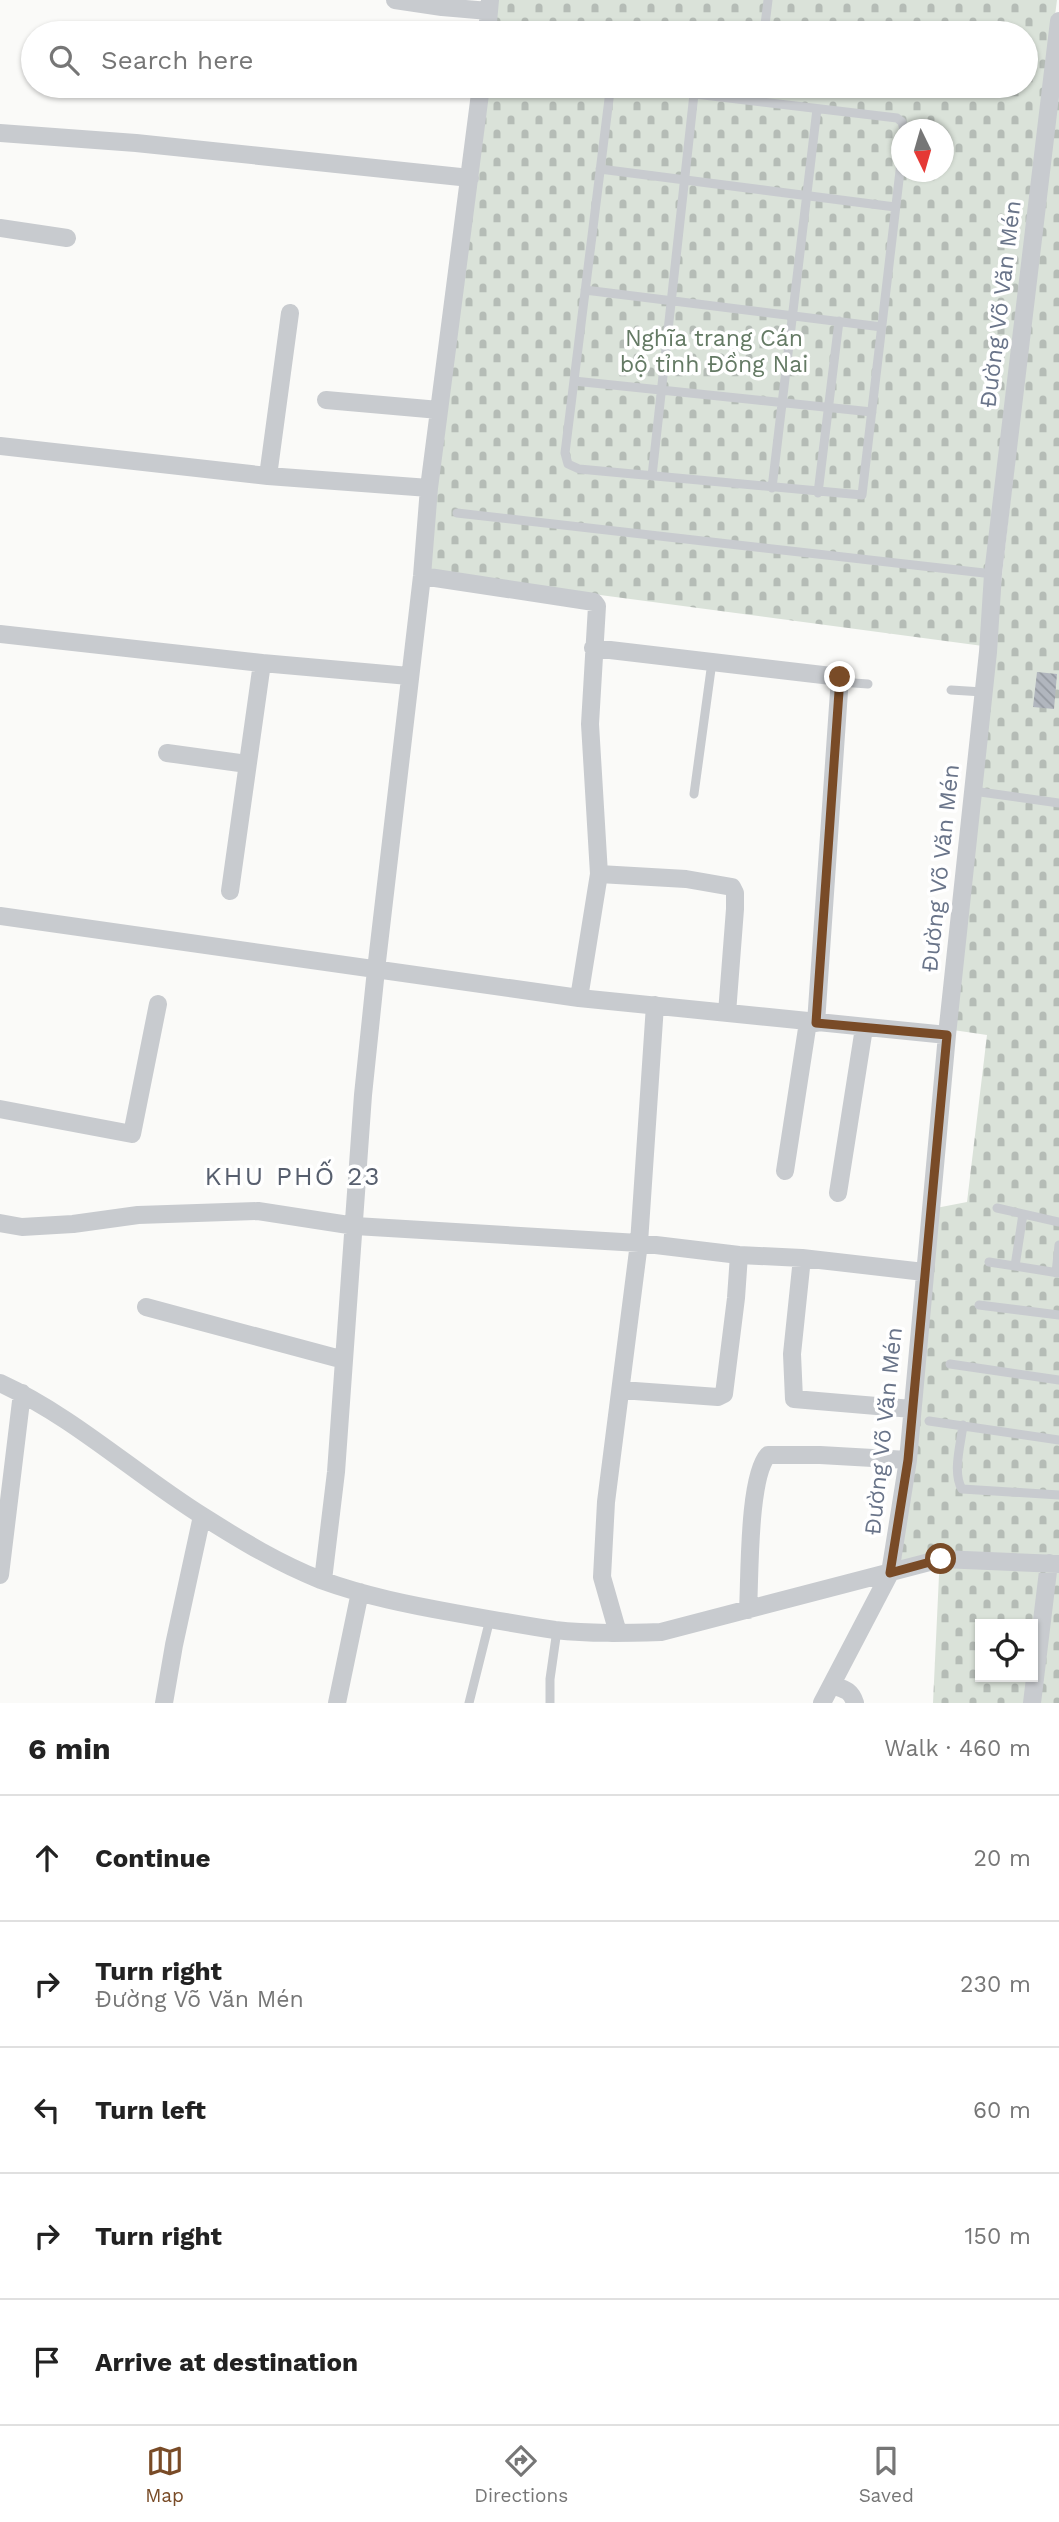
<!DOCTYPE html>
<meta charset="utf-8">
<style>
:root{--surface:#fff;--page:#f6f6f6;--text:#222;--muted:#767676;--line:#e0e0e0;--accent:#794b27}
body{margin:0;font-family:"Work Sans",sans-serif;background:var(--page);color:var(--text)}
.controls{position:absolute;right:21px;bottom:21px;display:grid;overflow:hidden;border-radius:0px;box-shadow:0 2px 5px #0004}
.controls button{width:63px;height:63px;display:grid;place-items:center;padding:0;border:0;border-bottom:2px solid var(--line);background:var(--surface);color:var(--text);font:35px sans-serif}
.compass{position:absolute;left:891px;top:119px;width:63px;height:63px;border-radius:50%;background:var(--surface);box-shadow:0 2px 5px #0004;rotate:175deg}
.stop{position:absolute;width:21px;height:21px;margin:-16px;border:5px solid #794b27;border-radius:50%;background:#fff}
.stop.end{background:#794b27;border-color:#fff;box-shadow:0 2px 7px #0008}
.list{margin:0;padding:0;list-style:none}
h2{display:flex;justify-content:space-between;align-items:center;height:91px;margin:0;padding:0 28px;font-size:30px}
h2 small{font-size:23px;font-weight:400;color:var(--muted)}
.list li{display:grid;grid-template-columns:46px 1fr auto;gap:21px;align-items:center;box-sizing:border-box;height:126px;padding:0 28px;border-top:2px solid var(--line)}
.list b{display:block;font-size:26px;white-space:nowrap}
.list p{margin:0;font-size:23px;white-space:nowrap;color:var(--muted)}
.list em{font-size:23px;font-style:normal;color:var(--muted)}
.icon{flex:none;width:38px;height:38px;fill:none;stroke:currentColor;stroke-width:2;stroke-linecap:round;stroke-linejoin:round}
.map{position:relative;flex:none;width:1059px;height:1703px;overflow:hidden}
.search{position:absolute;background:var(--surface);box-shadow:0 2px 5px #0004;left:21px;right:21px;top:21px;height:77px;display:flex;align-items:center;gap:18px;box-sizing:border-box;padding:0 24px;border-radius:38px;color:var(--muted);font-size:26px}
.sheet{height:721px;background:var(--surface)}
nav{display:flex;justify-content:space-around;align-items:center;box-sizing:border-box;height:98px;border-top:2px solid var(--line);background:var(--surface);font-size:19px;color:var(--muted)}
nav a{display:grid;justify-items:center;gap:4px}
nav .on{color:var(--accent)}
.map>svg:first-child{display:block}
.cemetery{fill:url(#cemetery-stones);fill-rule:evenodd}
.building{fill:url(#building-back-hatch)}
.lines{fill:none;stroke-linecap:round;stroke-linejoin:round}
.lane{stroke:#c8cbcf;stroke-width:9}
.street{stroke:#c8cbcf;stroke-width:18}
.route{stroke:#794b27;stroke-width:9}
.labels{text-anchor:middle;stroke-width:7;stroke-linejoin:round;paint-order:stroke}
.street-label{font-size:23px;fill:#697489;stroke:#fff}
.park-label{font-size:23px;fill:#647a64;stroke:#fff}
.quarter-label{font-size:26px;letter-spacing:2px;fill:#575f6e;stroke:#fff}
</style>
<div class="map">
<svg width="1059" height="1703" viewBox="0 0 1059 1703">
<defs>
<pattern id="cemetery-stones" width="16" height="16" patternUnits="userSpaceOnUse" patternTransform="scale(1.75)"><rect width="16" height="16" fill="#dae2d9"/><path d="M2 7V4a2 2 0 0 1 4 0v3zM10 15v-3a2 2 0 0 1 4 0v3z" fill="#b5bcb6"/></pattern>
<pattern id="building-back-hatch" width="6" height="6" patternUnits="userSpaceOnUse" patternTransform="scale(1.75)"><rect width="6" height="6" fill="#b1b6be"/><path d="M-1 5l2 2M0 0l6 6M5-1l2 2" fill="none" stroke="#9499a0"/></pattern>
</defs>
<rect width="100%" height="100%" fill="#fafaf8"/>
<path class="cemetery" d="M496 0H1057L1019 301 983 646 427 572 486 86H1026V33H492ZM902 130H944V172H902Z
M1059 69V1703H933L940 1554 898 1565 936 1208 967 1202 987 1035 953 1030 992 663ZM980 1624H1033V1677H980Z"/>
<path class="building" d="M1037 672 1057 674 1054 709 1033 707Z"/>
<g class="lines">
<path class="lane" d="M764 33 768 0
M616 86 610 91 565 453 568 464 579 469 862 495 902 154
M628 86 897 118 902 122 904 130
M757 101 758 86
M600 169 895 207
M585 290 882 327
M574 381 872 412
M652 476 694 94
M772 488 817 109
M818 493 839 321
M457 513 993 574
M840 682 868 684
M951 690 983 692
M973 791 1059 803
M694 794 712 662
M997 1208 1059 1222
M989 1262 1059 1273
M1015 1266 1023 1214
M1056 1273 1059 1245
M979 1305 1059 1315
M950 1364 1059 1380
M929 1421 1059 1440
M963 1425C961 1443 952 1473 962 1489L1059 1495
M469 1703 490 1619
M550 1703V1679L557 1630"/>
<path class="street" d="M395 0 442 7 489 11
M487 33 490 0
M0 133 136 143 470 178
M0 228 67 238
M326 400 439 410
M0 446 268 476 429 488
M268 476 290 313
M422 576 594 602 597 606 590 724 599 874 579 998
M0 634 262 663 409 676
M593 648 840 677 816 1023
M167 753 247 764
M599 874 686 879 732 887 735 893V909L727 1013
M230 891 262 663
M0 916 579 998 947 1035
M0 1109 132 1134 158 1004
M785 1171 808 1022
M838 1193 864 1028
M0 1223 22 1227 73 1224 138 1215 258 1211 355 1226 639 1243 739 1255 802 1258 924 1272
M802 1258 792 1354 794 1399 912 1409
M146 1307 344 1360
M0 1383C74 1417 135 1474 204 1517 242 1541 280 1564 321 1580 365 1596 410 1605 455 1613 488 1619 521 1625 555 1630 590 1634 626 1633 661 1632L941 1559 1059 1564
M621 1390 718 1397 724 1394 736 1298 739 1255
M0 1575 22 1393
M323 1580 336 1472 363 1095 376 970 422 576 429 488 481 86
M748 1610C750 1577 748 1477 768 1455H820L908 1460
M618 1633 602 1577 606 1502 639 1243 655 1005
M832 1685C844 1689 851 1690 855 1703
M164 1703 174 1645 202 1516
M337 1703 360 1592
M822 1703 890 1573 908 1460 947 1035 988 652 993 574 1059 21
M1032 1703 1049 1563"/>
</g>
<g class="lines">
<path class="route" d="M840 677 816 1023 947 1035 908 1460 890 1573 941 1559"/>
</g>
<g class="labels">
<g class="street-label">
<text transform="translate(1000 304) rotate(-83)" y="8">Đường Võ Văn Mén</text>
<text transform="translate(940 868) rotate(-84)" y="8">Đường Võ Văn Mén</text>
<text transform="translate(883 1431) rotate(-84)" y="8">Đường Võ Văn Mén</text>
</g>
<g class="park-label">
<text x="714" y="346">Nghĩa trang Cán<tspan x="714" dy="26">bộ tỉnh Đồng Nai</tspan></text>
</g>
<g class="quarter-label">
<text x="293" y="1185">KHU PHỐ 23</text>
</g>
</g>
</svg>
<div class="controls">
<button><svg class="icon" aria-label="locate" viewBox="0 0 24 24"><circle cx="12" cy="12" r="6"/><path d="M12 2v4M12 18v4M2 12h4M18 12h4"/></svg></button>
</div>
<svg class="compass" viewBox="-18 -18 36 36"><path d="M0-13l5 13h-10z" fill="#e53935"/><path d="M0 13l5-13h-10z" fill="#767676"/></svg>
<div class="stop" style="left:941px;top:1559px"></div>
<div class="stop end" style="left:840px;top:677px"></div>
<div class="search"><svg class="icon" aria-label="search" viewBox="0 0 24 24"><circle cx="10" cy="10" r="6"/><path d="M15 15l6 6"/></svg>Search here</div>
</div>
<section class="sheet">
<h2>6 min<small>Walk · 460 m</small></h2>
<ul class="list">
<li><svg class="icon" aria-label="ahead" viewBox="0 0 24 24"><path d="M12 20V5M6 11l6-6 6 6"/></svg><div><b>Continue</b></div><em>20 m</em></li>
<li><svg class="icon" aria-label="right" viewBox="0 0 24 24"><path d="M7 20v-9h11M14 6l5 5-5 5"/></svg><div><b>Turn right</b><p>Đường Võ Văn Mén</p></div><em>230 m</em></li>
<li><svg class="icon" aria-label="left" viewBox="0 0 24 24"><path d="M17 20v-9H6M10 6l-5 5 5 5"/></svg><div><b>Turn left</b></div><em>60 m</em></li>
<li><svg class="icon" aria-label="right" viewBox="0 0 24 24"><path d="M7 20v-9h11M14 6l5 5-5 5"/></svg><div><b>Turn right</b></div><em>150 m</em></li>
<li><svg class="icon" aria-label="arrive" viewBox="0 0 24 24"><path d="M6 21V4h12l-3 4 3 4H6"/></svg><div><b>Arrive at destination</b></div></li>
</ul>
</section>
<nav>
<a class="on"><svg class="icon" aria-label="map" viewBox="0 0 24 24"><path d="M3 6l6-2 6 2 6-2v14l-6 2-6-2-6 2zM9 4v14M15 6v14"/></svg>Map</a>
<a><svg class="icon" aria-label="directions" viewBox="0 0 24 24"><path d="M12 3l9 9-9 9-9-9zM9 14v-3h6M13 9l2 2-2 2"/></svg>Directions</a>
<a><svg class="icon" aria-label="saved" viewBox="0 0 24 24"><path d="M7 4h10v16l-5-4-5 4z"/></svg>Saved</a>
</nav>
